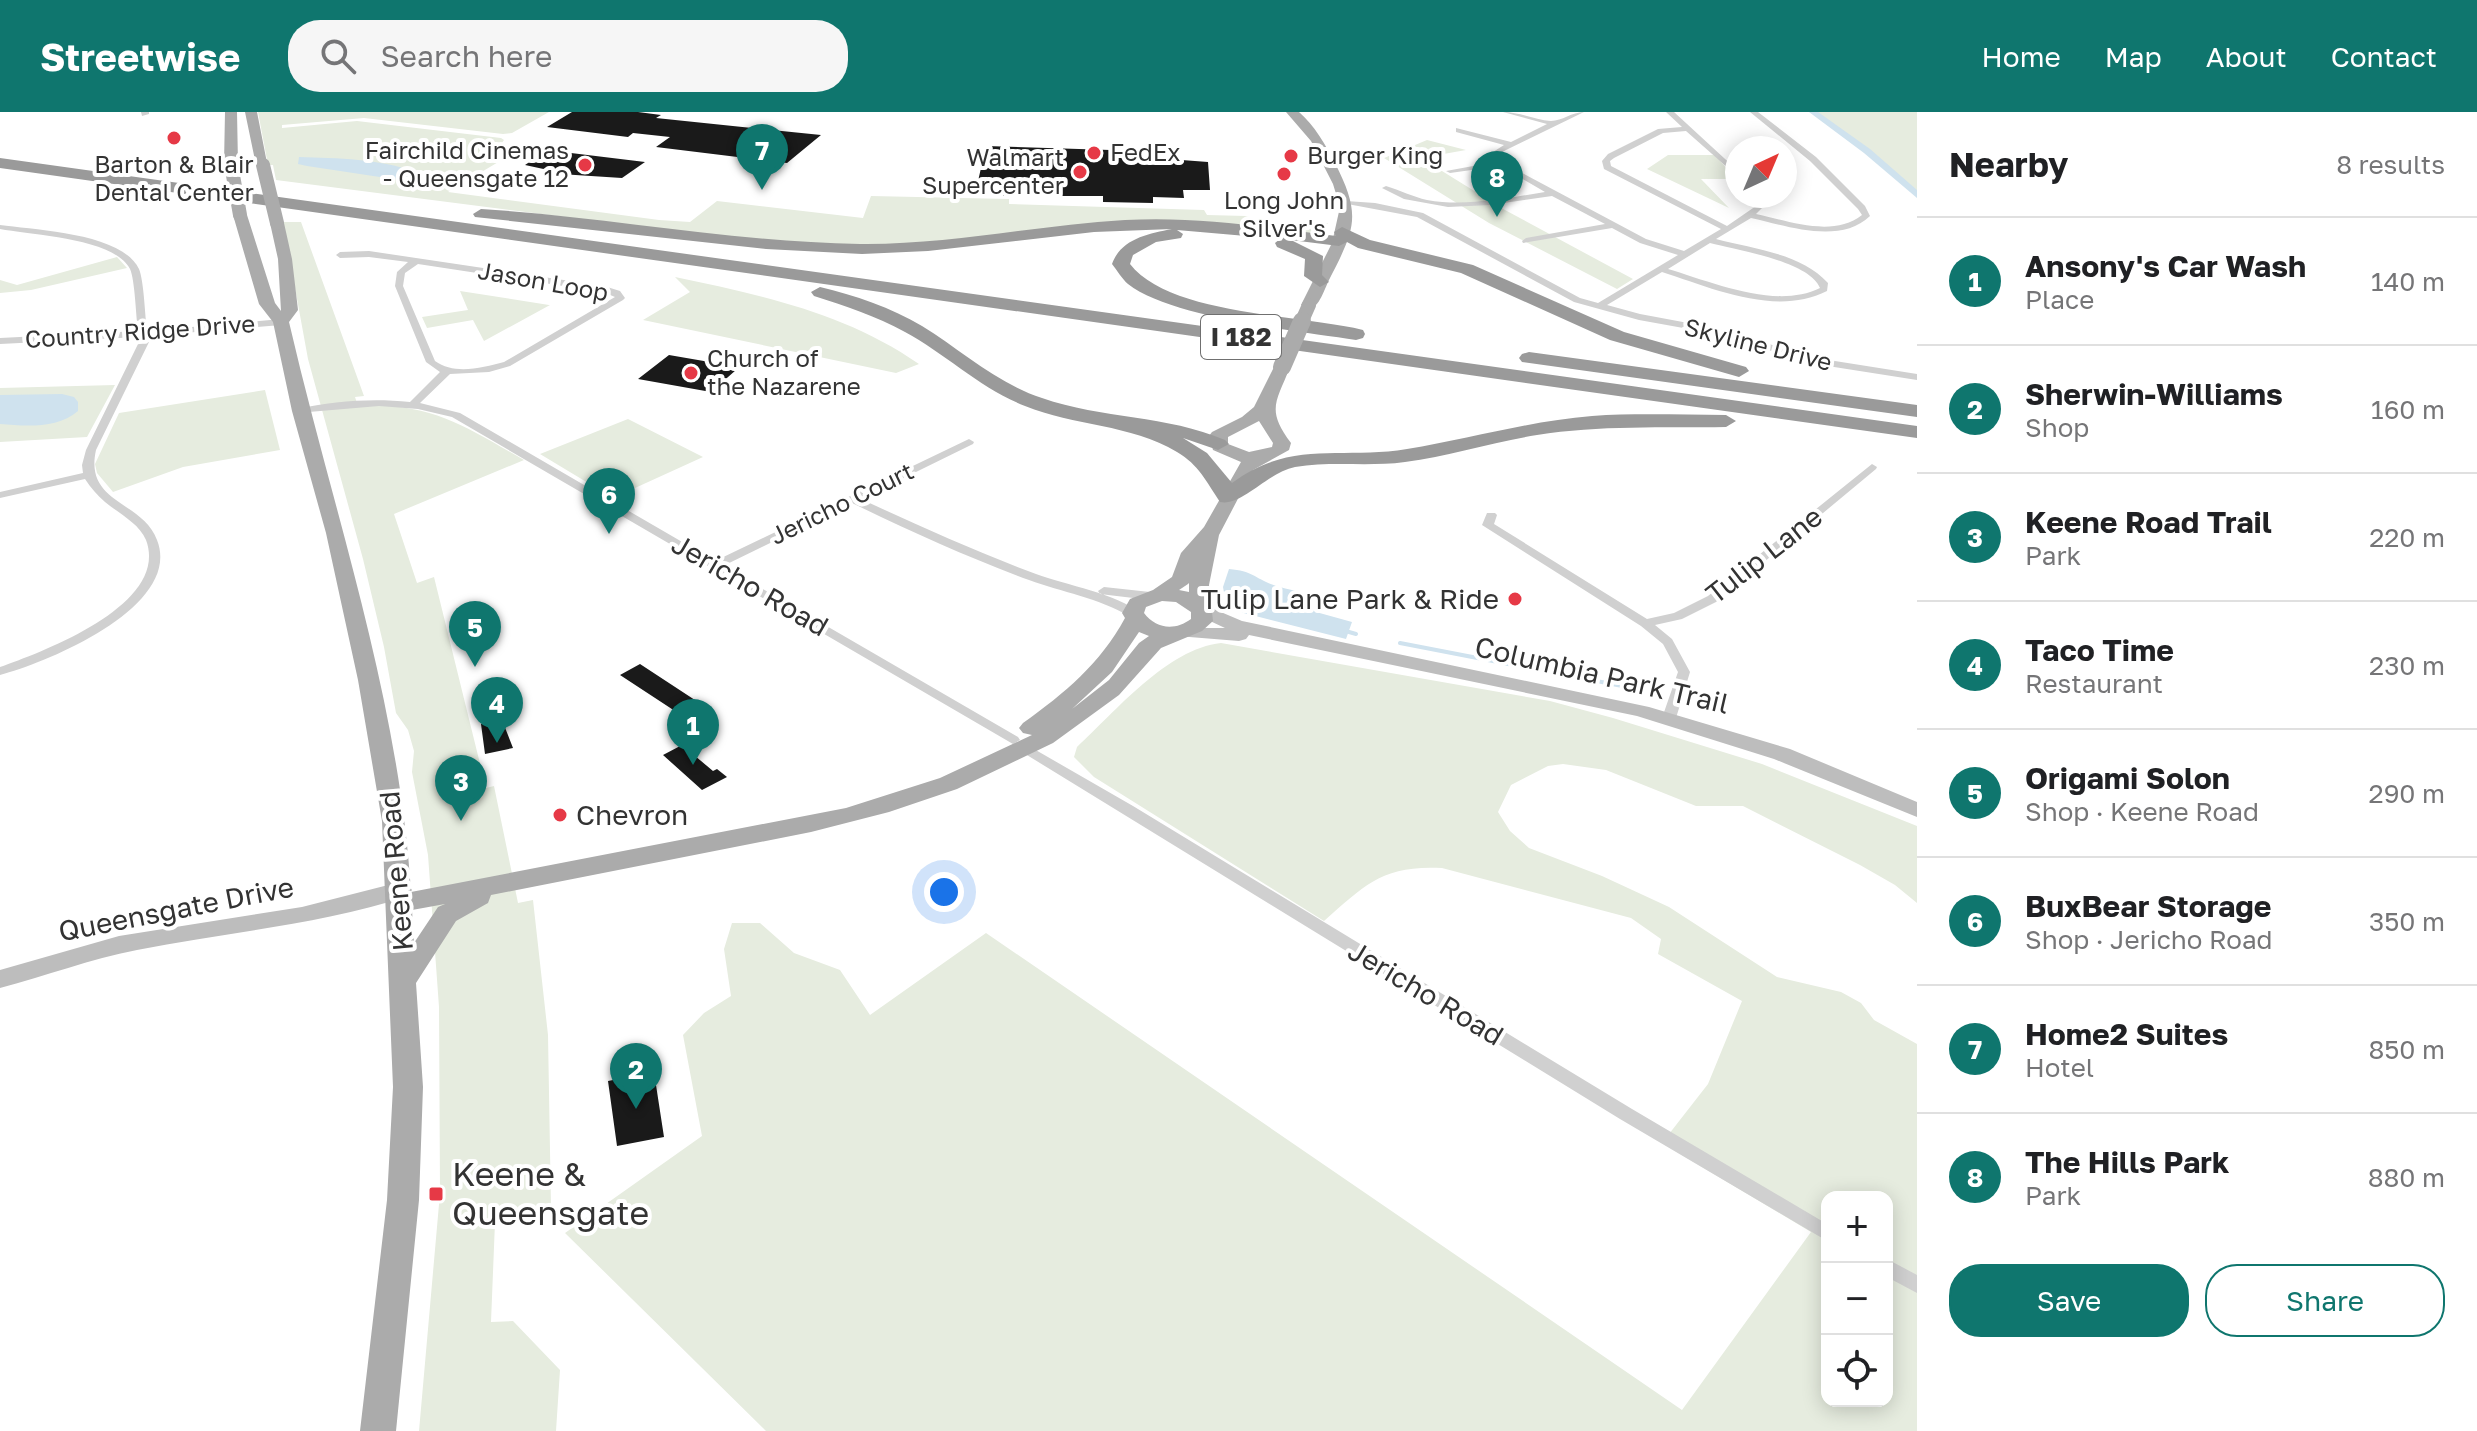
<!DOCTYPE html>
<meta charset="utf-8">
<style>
:root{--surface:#fff;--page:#f6f6f6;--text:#202124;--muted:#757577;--line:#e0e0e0;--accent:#0f766e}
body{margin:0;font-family:"Golos Text",sans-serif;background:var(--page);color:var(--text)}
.controls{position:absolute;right:24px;bottom:24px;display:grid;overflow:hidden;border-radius:16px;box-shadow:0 4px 20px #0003}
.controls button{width:72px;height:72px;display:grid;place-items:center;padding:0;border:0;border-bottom:2px solid var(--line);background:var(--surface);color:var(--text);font:40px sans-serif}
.compass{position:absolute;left:1725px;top:24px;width:72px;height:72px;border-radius:50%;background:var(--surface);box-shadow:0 4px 20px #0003;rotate:44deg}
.you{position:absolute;left:944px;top:780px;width:28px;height:28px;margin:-20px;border:6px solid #fff;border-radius:50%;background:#1a73e8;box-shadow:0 0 0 12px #1a73e833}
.badge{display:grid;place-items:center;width:52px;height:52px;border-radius:50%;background:var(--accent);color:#fff;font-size:26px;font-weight:700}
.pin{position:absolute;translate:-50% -66px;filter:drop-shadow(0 2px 4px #0008)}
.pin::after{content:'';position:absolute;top:42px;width:28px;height:24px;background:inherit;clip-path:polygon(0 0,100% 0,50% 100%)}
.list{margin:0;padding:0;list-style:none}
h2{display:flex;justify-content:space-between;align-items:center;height:104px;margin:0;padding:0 32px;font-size:34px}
h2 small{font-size:26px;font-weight:400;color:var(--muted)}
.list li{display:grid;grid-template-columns:52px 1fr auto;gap:24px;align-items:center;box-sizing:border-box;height:128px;padding:0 32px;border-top:2px solid var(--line)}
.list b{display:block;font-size:30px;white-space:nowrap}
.list p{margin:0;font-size:26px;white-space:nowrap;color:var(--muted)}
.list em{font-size:26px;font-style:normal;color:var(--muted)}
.actions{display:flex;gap:16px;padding:24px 32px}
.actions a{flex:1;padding:18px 0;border:2px solid var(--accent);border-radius:32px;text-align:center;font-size:28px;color:var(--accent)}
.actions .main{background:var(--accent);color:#fff}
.icon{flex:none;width:44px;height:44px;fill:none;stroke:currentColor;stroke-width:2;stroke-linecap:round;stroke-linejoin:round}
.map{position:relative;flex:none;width:1917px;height:1319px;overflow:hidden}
header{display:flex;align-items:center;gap:48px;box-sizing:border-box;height:112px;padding:0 40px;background:var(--accent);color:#fff}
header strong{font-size:38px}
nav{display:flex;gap:44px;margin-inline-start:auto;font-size:28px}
.search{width:560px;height:72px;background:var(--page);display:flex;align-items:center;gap:20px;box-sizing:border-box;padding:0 28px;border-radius:32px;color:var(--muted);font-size:30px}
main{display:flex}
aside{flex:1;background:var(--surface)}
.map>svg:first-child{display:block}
.green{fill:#e6ecdf;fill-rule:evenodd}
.water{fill:#cfe2ee}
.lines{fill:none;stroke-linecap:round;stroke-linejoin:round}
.stream{stroke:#cfe2ee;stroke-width:4}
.canal{fill:#cfe2ee;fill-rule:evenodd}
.building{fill:#1a1a1a}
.street{fill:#d0d0d0;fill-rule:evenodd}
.secondary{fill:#bdbdbd;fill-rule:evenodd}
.primary{fill:#ababab;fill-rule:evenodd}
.highway{fill:#9a9a9a;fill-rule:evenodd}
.primary-bridge-far1{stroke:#ababab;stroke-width:14}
.primary-bridge{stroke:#ababab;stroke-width:18}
.poi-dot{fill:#e63946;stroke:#fff;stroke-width:3}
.labels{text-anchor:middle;stroke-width:8;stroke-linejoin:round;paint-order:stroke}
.far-poi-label{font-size:24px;fill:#333;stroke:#fff;text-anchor:start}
.far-street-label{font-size:24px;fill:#333;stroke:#fff}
.shield{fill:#fff;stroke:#707070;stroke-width:2}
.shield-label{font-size:26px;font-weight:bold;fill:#333}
.street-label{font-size:28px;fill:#333;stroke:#fff}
.poi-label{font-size:28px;fill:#333;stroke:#fff;text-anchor:end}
.near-poi-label{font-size:34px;fill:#333;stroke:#fff;text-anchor:start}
</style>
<header>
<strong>Streetwise</strong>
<div class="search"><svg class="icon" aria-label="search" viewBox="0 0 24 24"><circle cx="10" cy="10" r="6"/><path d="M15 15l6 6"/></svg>Search here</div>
<nav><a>Home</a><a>Map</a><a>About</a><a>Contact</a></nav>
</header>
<main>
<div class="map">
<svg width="1917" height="1319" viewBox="0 0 1917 1319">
<rect width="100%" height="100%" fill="#fff"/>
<path class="green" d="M258 0H549L512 21 503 22 364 6 282 13V16L357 9 501 26 504 28 495 40 500 49 448 80 659 108 690 110 717 89 863 106 871 84 1009 87V92L1204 98 1207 103 1246 104 1286 113 1328 111 1321 118 1305 122 1200 110 888 134 793 131 667 118 276 68 273 53H268Z
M1813 0H1917V83L1867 39Z
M1427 28 1466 38 1421 46 1505 98 1633 167 1617 177 1489 111 1384 46Z
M1668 43H1715L1736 67H1701L1729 96 1647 57Z
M283 110H301L364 284 355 285 358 294C431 290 464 314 524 348L394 402 417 471 434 465 486 676 494 674 518 791 533 788 548 923 551 1096 541 1102 495 1110 491 1210 513 1209 560 1258 556 1319H419L440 1081 439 895 428 743 412 660 414 639 408 618 396 601 384 535 363 447 308 247Z
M117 145 127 156 31 178 0 181V168L17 173Z
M675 165C761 183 846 201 919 252L896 261 643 208 690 180Z
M460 179 549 193H550L484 229 473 208 427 216 422 205 468 198Z
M115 273 87 325 0 330V276Z
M265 278 280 338 183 355 113 380 97 361 95 352 119 301Z
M628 307 703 345 613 386 540 342Z
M1221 531 1550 589 1613 606 1762 652 1917 714V791L1895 773 1860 753 1743 694H1696L1606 658 1563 652 1548 654 1511 673 1498 700 1510 719 1529 736 1602 764 1669 795 1777 865 1841 880 1861 891 1874 908 1917 932V1319H766L565 1121 702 1024 683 923 704 901 731 884 724 837 732 811H760L794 841 840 858 870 903 986 821 1682 1298 1811 1120 1662 1031 1708 972 1742 889 1658 842 1661 827 1631 806 1442 756C1383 753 1366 772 1324 809L1094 665 1074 645 1077 635C1116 599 1167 537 1221 531ZM1827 1085H1887V1289H1827Z"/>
<path class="water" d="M299 45C337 46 380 47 416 60V63L393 67 307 54 298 52Z
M62 282 74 285 78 290V299C57 317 26 314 0 312V283Z
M1229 457C1254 459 1255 467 1276 474 1289 478 1299 478 1312 486L1307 494 1316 500 1352 510 1346 527 1236 499 1226 492 1223 475Z"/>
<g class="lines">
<path class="stream" d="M1349 520 1356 522
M1400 531 1643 578"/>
<path class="canal" d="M1809 0H1818L1870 37 1917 78V86L1864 41Z"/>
</g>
<path class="building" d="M572 0H638L661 3 656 6 821 23 787 51 656 35 670 25 633 21 628 25 547 15Z
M986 34 1142 39V45L1208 50 1210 78H1183L1184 86 1153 85V91L1103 90V84H1003L1004 78H976Z
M546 39 571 41 645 50 622 66 560 62 562 61 525 53Z
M669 243 727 253 724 256 736 258 711 280 638 267Z
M640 552 701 592 681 603 620 563Z
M502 608 513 636 485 642 481 612Z
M682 633 713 659 717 657 727 665 702 678 663 643Z
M654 960 664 1025 617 1034 608 969Z"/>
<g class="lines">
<path class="street" d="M141 0H149V2L142 4Z
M1503 0C1520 0 1535 8 1551 9 1562 9 1572 0 1584 0L1506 38 1501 41V47L1511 55 1646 127 1684 139 1721 117 1604 57 1602 49 1608 42 1658 17 1682 15 1666 0H1674L1737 58V64L1686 19 1663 21 1614 46 1610 49 1611 54 1727 114 1756 94 1751 84H1759L1764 94 1756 102C1788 109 1833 126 1862 103L1858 97 1810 49 1750 0H1758L1816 45 1865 94 1870 104C1840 133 1787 114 1751 106L1716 127C1753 137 1801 141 1828 171L1827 179C1776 205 1712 176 1662 160L1607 193 1640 202 1715 216 1816 246 1917 262V268L1815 252 1711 221 1639 208 1574 190 1417 105 1342 91 1346 89 1375 91 1423 101 1580 186 1598 191 1678 143 1640 131 1612 116 1523 131 1522 129 1526 126 1605 112 1552 84 1490 93 1448 95 1404 87 1382 76 1386 74C1400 78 1413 85 1427 88 1466 95 1507 86 1545 80L1500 54 1450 61 1446 59 1495 50 1493 40 1504 33 1456 20V16L1511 30 1547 12ZM1710 131C1737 138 1809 149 1820 176 1776 198 1712 170 1668 157Z
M0 113C36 118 122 121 139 157 144 169 145 204 147 219L281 207 286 210 281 213 148 224 149 230 96 338C84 392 142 388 157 428 183 494 49 550 0 563V555C45 539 170 492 146 428 139 411 118 401 105 390 97 383 91 376 85 367L0 386V380L83 361 82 353 86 338 139 230V225L0 232V226L138 219C136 205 135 168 130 157 114 126 32 123 0 117Z
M369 139 604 174 620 179 625 186 623 188 510 254 489 260 450 262 420 291 460 301 715 449 969 327 974 330 973 332 861 387C919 414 977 440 1036 462 1065 473 1119 482 1139 501L1133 505 1129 504C1098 486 1062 480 1029 468 969 446 910 419 852 391L723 454 1018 625 1020 628 1013 632 452 305 418 297 379 294 297 301V297C334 289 372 286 410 290L440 260 426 250 395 174 397 160 408 150 369 145 340 146 336 143 340 140ZM418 152 603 180 615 185 504 250C482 256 454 263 435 249L403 174 405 161Z
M1872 352 1877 355 1876 357 1716 490 1682 507 1655 513 1672 527 1690 560 1676 606 1669 610 1662 606 1678 560 1663 532 1641 514 1482 413 1487 401H1495L1497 403 1494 412 1647 507 1674 501 1708 484Z
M1104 475 1150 480 1156 484 1150 488 1100 482 1098 479Z
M1027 633 1133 694 1632 997 1827 1112V1129L1620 1007 1022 640 1020 637Z
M1887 1147 1917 1163V1181L1887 1165Z"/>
<path class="secondary" d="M1202 492 1242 509 1649 595 1790 637 1917 690V705L1774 647 1637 604 1249 523 1246 527 1239 529 1177 524 1174 520 1177 516H1225L1195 502 1192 498Z
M400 770 408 772 412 778 408 784C319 813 228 820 137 838 90 847 46 864 0 876V858L119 824 302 795Z"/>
<path class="primary" d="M225 0H237L238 52 231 56 224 52Z
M245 0H257L268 56 256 53Z
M1286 0H1299C1315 14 1325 32 1335 51 1362 104 1355 117 1329 168 1324 178 1320 194 1309 198L1301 193 1332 131 1340 95 1333 72 1311 29Z
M240 99 247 103 275 191 281 199 278 147 270 111 277 107 284 111 292 147 298 198 289 210C333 400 399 585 411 780L846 696 940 666 1032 623 1023 621 1019 616 1023 611C1065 581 1100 552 1125 506L1122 501 1130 487 1153 478 1172 465 1181 441 1204 415 1241 350 1213 338 1209 324 1212 320 1242 305 1254 295 1276 251 1282 250 1290 255C1276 291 1266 297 1291 331L1289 338 1253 358 1219 423 1209 473 1213 509 1202 519 1161 536 1119 583 1053 631 957 677 889 700 811 720 491 783 488 791 456 809 416 871 423 975 419 1088 396 1319H360L387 1088 393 975 382 709 358 568 326 421 292 299 273 210 259 192 233 103ZM1259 309 1273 331 1272 335 1249 340 1228 332V325ZM1189 471V480L1179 478 1188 472ZM1162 489 1176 490 1191 500V507C1175 519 1156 517 1144 501L1146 495ZM1139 520 1149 524 1139 531 1109 568 1072 597 1112 560ZM445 792 438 795 414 831 412 798Z"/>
<path class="highway" d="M0 46 1917 314V326L0 56Z
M481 97C608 105 733 130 860 132 949 133 1037 113 1125 108 1196 104 1266 115 1336 124L1334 120 1342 115 1370 128 1473 153 1624 220 1746 255 1749 259 1739 265 1610 228 1461 161 1358 136 1347 130 1339 134 1291 128 1323 144 1322 163 1329 170 1320 175 1304 164 1305 147 1277 135 1275 131 1280 127 1177 118 1183 122 1181 126 1156 130 1133 143 1130 152C1169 203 1302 203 1363 218L1365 222 1363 226 1356 228C1299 219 1171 206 1128 172 1122 167 1117 158 1112 152 1121 127 1147 122 1172 117L1094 120 928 139 862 142 766 137 475 105 473 102Z
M820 175C854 183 892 196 922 214 961 238 998 272 1042 286 1102 307 1167 303 1225 328L1229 332 1218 338 1183 326 1207 341 1232 371C1291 327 1341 348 1407 337 1469 327 1529 309 1592 304 1636 301 1682 303 1726 303L1736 309 1726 315C1663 316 1599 313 1537 323 1493 330 1449 344 1405 350 1369 355 1331 349 1295 355 1268 360 1241 395 1220 390 1206 369 1199 353 1177 340 1130 312 1074 314 1025 294 981 277 946 242 905 220 876 204 845 194 814 184L811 180Z
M1529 240 1917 293V305L1522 250 1519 246 1522 242Z"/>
<path class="primary-bridge-far1" d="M231 52 240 103
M263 53 277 111
M1301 211 1309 193"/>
<path class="primary-bridge" d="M1282 255 1302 209"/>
</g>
<g class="poi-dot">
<circle cx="174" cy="26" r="8"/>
<circle cx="1094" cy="41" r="8"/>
<circle cx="1291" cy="44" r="8"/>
<circle cx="585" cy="53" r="8"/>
<circle cx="1080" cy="60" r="8"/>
<circle cx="1284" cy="62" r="8"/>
<circle cx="691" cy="261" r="8"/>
<circle cx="1515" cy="487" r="8"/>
<circle cx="560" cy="703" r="8"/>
<rect x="428" y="1074" width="16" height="16" rx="4"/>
</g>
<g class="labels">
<g class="far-poi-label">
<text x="569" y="47" text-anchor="end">Fairchild Cinemas<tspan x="569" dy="28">- Queensgate 12</tspan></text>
<text x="1110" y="49">FedEx</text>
<text x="1307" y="52">Burger King</text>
<text x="1064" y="54" text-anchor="end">Walmart<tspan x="1064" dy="28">Supercenter</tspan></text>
<text x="174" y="61" text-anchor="middle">Barton &amp; Blair<tspan x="174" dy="28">Dental Center</tspan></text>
<text x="1284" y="97" text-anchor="middle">Long John<tspan x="1284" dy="28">Silver's</tspan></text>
<text x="707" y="255">Church of<tspan x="707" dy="28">the Nazarene</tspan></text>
</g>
<g class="far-street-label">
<text transform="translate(543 170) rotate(10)" y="8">Jason Loop</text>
<text transform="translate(140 220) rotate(-4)" y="8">Country Ridge Drive</text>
<text transform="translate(1758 233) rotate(14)" y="8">Skyline Drive</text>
<text transform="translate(842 392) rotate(-26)" y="8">Jericho Court</text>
</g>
<rect class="shield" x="1201" y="203" width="80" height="44" rx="6"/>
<g class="shield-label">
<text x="1241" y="234">I 182</text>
</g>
<g class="street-label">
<text transform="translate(1764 443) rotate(-38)" y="10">Tulip Lane</text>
<text transform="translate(750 473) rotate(30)" y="10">Jericho Road</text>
<text transform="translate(1602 563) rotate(13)" y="10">Columbia Park Trail</text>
<text transform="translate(396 759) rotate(-95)" y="10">Keene Road</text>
<text transform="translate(176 797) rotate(-11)" y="10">Queensgate Drive</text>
<text transform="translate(1426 881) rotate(31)" y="10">Jericho Road</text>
</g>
<g class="poi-label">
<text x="1499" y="497">Tulip Lane Park &amp; Ride</text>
<text x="576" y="713" text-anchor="start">Chevron</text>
</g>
<g class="near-poi-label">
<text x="452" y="1074">Keene &amp;<tspan x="452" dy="39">Queensgate</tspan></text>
</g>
</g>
</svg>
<div class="controls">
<button>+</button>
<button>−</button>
<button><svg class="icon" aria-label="locate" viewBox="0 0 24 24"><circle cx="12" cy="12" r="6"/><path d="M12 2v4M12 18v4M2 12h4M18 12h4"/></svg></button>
</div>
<svg class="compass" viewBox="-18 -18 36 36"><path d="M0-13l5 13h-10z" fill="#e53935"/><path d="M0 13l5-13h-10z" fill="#757577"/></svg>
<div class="you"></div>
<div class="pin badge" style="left:693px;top:653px">1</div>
<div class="pin badge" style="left:636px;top:997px">2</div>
<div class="pin badge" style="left:461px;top:709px">3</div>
<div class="pin badge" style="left:497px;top:631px">4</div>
<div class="pin badge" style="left:475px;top:555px">5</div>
<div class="pin badge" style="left:609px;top:422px">6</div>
<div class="pin badge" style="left:762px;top:78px">7</div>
<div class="pin badge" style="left:1497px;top:105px">8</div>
</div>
<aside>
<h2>Nearby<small>8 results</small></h2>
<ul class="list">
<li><span class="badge">1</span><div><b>Ansony's Car Wash</b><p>Place</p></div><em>140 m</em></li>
<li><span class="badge">2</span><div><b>Sherwin-Williams</b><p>Shop</p></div><em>160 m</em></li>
<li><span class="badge">3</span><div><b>Keene Road Trail</b><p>Park</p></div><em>220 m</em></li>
<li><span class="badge">4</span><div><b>Taco Time</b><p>Restaurant</p></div><em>230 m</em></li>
<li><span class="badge">5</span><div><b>Origami Solon</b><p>Shop · Keene Road</p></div><em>290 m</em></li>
<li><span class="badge">6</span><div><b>BuxBear Storage</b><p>Shop · Jericho Road</p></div><em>350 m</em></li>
<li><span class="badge">7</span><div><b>Home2 Suites</b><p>Hotel</p></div><em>850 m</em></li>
<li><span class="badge">8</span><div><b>The Hills Park</b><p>Park</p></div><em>880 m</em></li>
</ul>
<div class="actions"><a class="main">Save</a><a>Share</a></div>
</aside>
</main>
